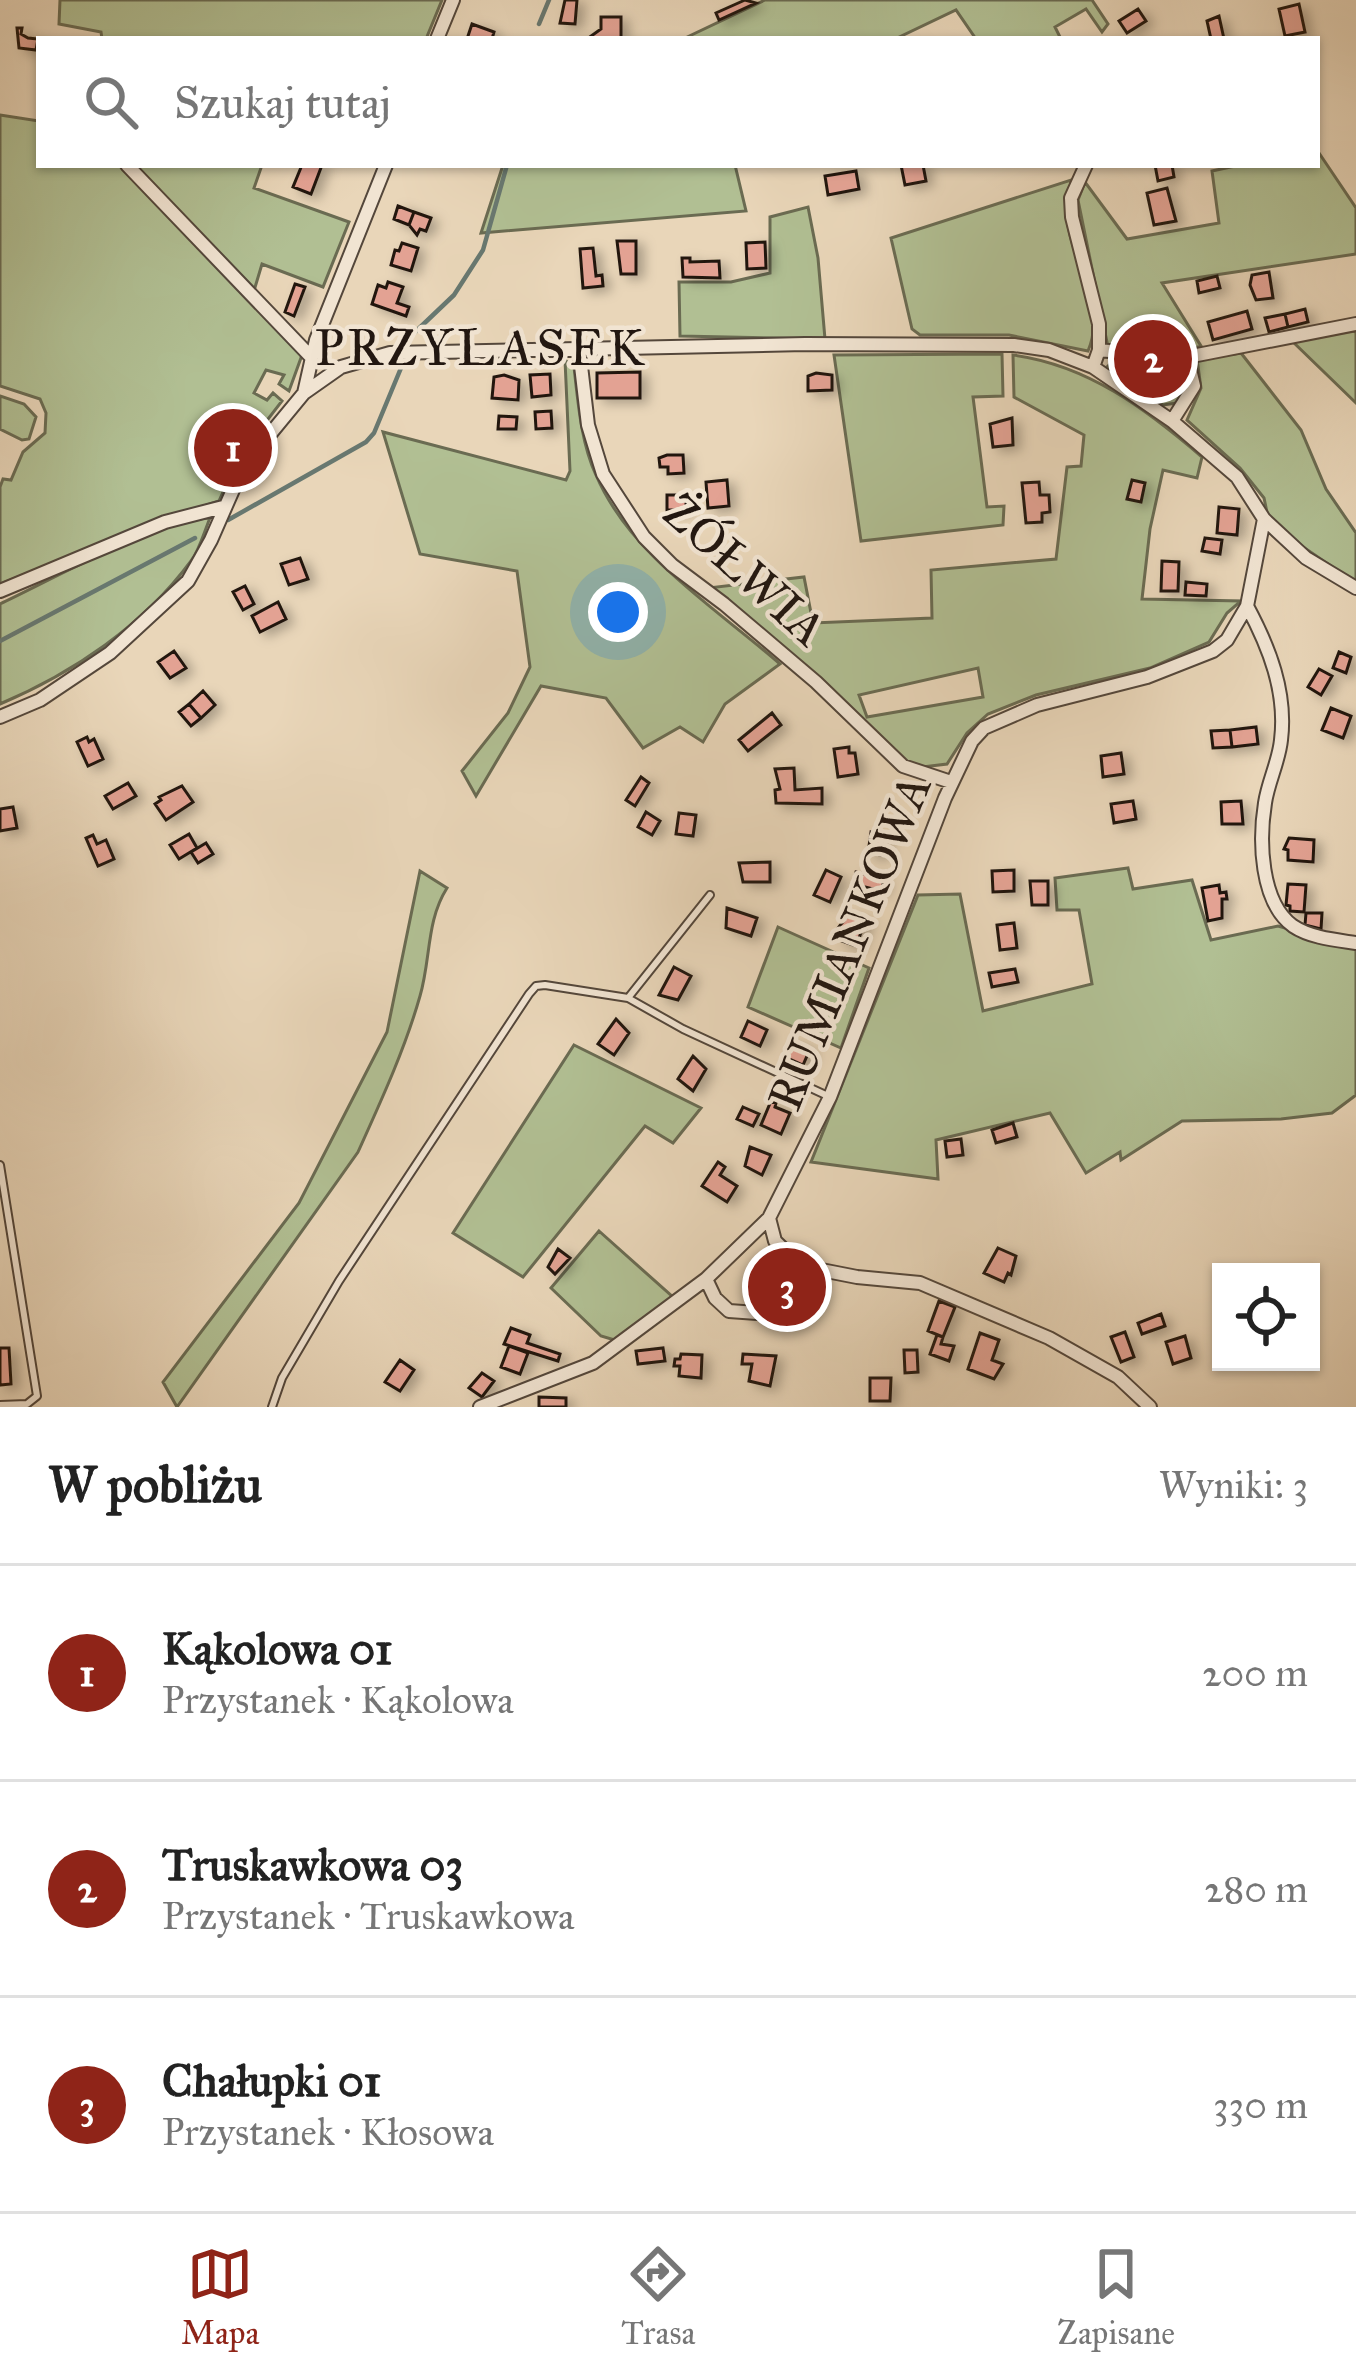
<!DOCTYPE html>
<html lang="pl">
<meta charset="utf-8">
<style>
body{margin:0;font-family:"IM FELL Great Primer",serif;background:#f2f2f2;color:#222}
.controls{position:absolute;right:36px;bottom:36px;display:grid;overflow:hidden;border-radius:0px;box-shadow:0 3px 9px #0004}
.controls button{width:108px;height:108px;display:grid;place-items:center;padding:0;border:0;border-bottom:3px solid #e0e0e0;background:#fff;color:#222;font:60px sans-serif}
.you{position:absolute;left:618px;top:612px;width:42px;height:42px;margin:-30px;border:9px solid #fff;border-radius:50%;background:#1a73e8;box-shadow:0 0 0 18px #1a73e833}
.badge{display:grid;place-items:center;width:78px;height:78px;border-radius:50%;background:#8f2418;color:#fff;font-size:39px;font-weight:700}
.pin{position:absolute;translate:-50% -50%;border:6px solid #fff;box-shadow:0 3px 12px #0006}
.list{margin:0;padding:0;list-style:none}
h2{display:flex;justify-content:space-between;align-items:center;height:156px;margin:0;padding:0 48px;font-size:51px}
h2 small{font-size:39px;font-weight:400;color:#767676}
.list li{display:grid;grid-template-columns:78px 1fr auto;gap:36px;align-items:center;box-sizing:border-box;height:216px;padding:0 48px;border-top:3px solid #e0e0e0}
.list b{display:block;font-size:45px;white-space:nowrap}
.list p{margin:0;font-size:39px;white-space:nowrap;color:#767676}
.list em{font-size:39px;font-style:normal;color:#767676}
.icon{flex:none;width:66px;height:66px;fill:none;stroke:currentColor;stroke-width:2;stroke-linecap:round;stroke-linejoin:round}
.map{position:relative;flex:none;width:1356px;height:1407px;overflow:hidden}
.search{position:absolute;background:#fff;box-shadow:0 3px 9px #0004;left:36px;right:36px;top:36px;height:132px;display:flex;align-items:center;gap:30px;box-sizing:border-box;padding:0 42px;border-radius:0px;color:#767676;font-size:45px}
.sheet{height:804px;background:#fff}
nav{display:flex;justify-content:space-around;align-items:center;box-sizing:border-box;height:168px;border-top:3px solid #e0e0e0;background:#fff;font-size:33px;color:#767676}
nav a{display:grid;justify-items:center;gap:6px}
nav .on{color:#8f2418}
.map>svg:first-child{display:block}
</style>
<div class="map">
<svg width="1356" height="1407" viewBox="0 0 1356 1407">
<defs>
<filter id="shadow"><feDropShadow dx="7" dy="4" stdDeviation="6" flood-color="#0004"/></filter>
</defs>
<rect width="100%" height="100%" fill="#e9d6b9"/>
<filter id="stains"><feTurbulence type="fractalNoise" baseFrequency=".00167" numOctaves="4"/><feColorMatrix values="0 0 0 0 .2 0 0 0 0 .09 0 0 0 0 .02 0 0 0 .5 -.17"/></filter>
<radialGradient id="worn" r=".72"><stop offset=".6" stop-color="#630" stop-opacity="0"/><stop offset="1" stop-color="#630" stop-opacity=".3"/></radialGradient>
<path fill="#b1bf93" stroke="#6a6b52" stroke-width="3" fill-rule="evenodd" d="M60,0H442L426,39H102L101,32L59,24Z
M765,0H1092L1108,24L1102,32L1086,9L1055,27L1061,39H976L956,10L895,39H683Z
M0,115L39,121V165H120L302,355L289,391L279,384L284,375L266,370L254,393L267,400L273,393L282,401L238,458L219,501L155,522L0,584V487L3,479L11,480L23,452L45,433L46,413L40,399L0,386Z
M1317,150L1356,208V254L1162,283L1201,346L1189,350L1173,345L1108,347L1078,200L1085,182L1127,239L1219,223L1212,171L1240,165H1317Z
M135,165H262L254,188L349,222L323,287L262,264L253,294Z
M503,165H735L746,211L481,233Z
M1071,180C1070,193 1066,207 1067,219C1071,262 1107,308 1088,351L1009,335H920L912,329L891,238Z
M808,207L818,258L825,339L680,336L679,282H731L770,273V217Z
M1353,330L1356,333V403L1292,341Z
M1241,353L1301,430L1326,489L1356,533V583L1287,536L1268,517L1264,498L1240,468L1187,420L1201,388L1197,359Z
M1002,354L1003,396L973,397L987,507L1004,506L1003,525L861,541L834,355Z
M1013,355C1088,365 1146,409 1202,457L1197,478L1163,470L1150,529L1142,599L1241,601L1227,613L1209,642L1150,668L1036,695L988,714L967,733L947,764L914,768L708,588L804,577L813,623L932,618L931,570L1056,559L1067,467L1081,466L1084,435L1014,397ZM978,668L983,697L867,717L859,695Z
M1159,359L1180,364L1186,373L1185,396L1177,403L1163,405L1140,389L1145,380L1141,377L1131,383L1108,366L1112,362Z
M565,360L574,367C578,402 581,443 596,475C630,555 716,608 780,664L725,704L703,742L680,727L643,748L606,698L541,686L476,796L462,771L508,713L530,667L517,571L420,554L383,432L566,480L570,471Z
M0,396L24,404L36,417L29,439L22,440L0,429Z
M210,518C204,532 200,549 191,561C143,626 73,673 0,704V604C51,580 158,520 210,518Z
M1128,868L1133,889L1192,880L1211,940L1278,926L1356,948V1095L1332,1113L1281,1119L1182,1121L1121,1160L1120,1152L1086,1173L1050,1113L936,1140L938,1179L811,1162L918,895L960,894L983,1011L1092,984L1079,910H1057L1055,878Z
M420,871L447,888C426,921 431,959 420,996C405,1049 381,1101 358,1152L177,1407L163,1382L299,1203L387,1032Z
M778,927L869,968L841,1048L748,1007Z
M574,1045L701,1108L673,1143L645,1126L523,1277L453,1233Z
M599,1231L674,1298L618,1341L601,1336L551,1288Z"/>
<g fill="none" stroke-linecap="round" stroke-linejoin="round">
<path stroke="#687870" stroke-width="4.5" d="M539,24L549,0
M412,335L454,295L483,250L507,165
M228,520L366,442L374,433L401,368
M0,641L195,538"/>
</g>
<path fill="#e3a293" stroke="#221711" stroke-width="3" filter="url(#shadow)" d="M565,0H577L575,24L560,23Z
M745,0L756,3L719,20L716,13Z
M1299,4L1305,32L1285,36L1279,9Z
M1138,9L1146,21L1127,33L1119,21Z
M1219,16L1224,39H1211L1207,21Z
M601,17H621V39H587L601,29Z
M472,24L494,32L492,39H467Z
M17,28H22L21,34L28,38L38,39L36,50L19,48Z
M302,165H322L311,194L293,187Z
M901,165H923L926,181L905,185Z
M1155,165H1172L1174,177L1158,181Z
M856,171L859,189L828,195L825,176Z
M1167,188L1176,221L1154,225L1147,193Z
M398,206L414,212L409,225L394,219Z
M414,212L431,218L426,231L420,229L417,235L409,225Z
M617,241H636V274H621Z
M765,242L766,268L747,269L746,243Z
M402,243L418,248L411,271L391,265L395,250L399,251Z
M593,248L596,276L602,275L603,286L583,288L580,249Z
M682,258H690V262L719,261L720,278L683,277Z
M1269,272L1273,298L1256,300L1250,285L1252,275Z
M1217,276L1220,288L1199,293L1197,281Z
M388,282L403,287L397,303L409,307L406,316L372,304L378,285L386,288Z
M295,284L305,287L294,316L285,312Z
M1305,309L1308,322L1288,327L1285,314Z
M1247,311L1252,329L1213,340L1208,322Z
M1285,314L1288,327L1269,332L1265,318Z
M640,372V398H597V373Z
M816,373L832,375V390L808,391V376Z
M550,374L551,395L532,397L530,375Z
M504,375L519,380L518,400L492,398L494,377Z
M551,411L552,428L536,429L535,412Z
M499,416L517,417L516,429H498Z
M1012,418L1013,445L993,447L990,424Z
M667,455H683L684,473L668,474V467H660L659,458Z
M727,480L729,506L708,508L706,482Z
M1132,480L1145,483L1141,502L1127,499Z
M1039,482L1040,495H1049L1050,512L1042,513V522L1026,523L1022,483Z
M667,495H686V510H667Z
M1219,507L1239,509L1237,535L1217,533Z
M1205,538L1222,540L1220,554L1202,551Z
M300,558L308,579L289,585L281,564Z
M1162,561L1179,562L1178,591H1161Z
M1186,582L1207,584L1206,596L1185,595Z
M245,586L254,604L243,610L233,592Z
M278,602L286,619L260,632L252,616Z
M174,651L186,668L170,678L158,662Z
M1339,652L1351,657L1346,673L1333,668Z
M1319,669L1332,676L1321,695L1308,687Z
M203,691L215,705L201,718L189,704Z
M189,704L201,718L191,726L179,712Z
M1331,708L1351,716L1343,738L1322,730Z
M772,713L781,725L748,751L739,740Z
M1256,727L1258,744L1232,747L1230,730Z
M1230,730L1232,747L1213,748L1211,731Z
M87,737L89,742L94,739L103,759L88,766L77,742Z
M849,747V753H855L858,774L838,777L834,749Z
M1121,753L1124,774L1103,777L1101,756Z
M794,768L795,790L822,788V804L776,803L775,790L780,789L775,769Z
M641,777L649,783L635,806L626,800Z
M128,783L136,796L113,809L105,796Z
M182,786L193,802L166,820L155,804L161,800L159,797Z
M1133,801L1136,819L1114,823L1111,804Z
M1241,801L1243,824H1222L1221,802Z
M13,807L17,828L0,831V809Z
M646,812L660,821L652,835L638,827Z
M679,813L696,815L693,836L676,834Z
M871,832L885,835L881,855L868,853Z
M189,834L197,848L179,859L170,845Z
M93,835L97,844L106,840L114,859L98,866L86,838Z
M1289,838L1314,840L1313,862L1288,860V850L1284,849Z
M206,843L213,854L198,863L191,852Z
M770,862V882H743L739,863Z
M826,870L841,877L830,902L814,895Z
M1014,870V891L993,892L992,871Z
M856,872L884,879L881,891L853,884Z
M1030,881H1048V905H1032Z
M1288,884L1306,885L1304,912L1290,911V906L1286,905Z
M1219,885L1220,893L1226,892L1227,899H1222V918L1208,921L1202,888Z
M727,908L757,918L751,936L726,928Z
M1306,913H1322L1321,929L1305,925Z
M849,914L866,919L856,946L839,940L842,934L838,928Z
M1014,923L1017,948L1000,950L997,925Z
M674,967L691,976L678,1000L659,995Z
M1015,969L1018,982L992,987L989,973Z
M616,1019L629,1033L614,1055L598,1044Z
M748,1021L767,1030L760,1046L741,1037Z
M790,1040L810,1049L803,1065L783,1056Z
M693,1056L706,1069L693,1091L678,1079Z
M771,1101L776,1103L775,1107L790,1113L781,1134L761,1125Z
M743,1107L759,1114L753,1126L737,1119Z
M1013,1123L1017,1137L996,1143L992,1130Z
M961,1139L963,1155L947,1157L945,1141Z
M750,1147L771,1155L762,1175L745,1166Z
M718,1162L725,1167L720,1175L737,1186L727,1202L702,1186Z
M998,1248L1016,1256L1011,1275L1008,1273L1004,1282L984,1273Z
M558,1249L570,1258L555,1274L548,1267Z
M939,1301L955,1307L943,1337L928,1331Z
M1161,1314L1165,1326L1142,1334L1138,1323Z
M511,1328L530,1335L527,1343L560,1354L558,1361L504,1344Z
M1125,1332L1134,1357L1121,1362L1111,1337Z
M980,1333L999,1340L992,1360L1003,1364L994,1379L968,1369Z
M937,1335L943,1337L941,1344L954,1346L949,1361L930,1354Z
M1185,1336L1191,1358L1173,1364L1166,1342Z
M509,1346L528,1353L520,1374L501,1367Z
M0,1348H9L11,1384L0,1385Z
M663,1348L665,1361L638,1364L636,1351Z
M904,1350H917L918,1372L905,1373Z
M681,1354L702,1355L701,1378L679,1376L680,1366H674L675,1359H680Z
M743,1354L776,1356L770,1386L749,1381L752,1364H742Z
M400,1360L414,1370L400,1391L385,1382Z
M482,1373L494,1381L482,1397L469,1388Z
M870,1378H891L890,1401H870Z
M539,1397L566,1398V1407H539Z"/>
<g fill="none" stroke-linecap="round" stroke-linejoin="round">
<g stroke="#54473b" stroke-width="10">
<path id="service" d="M710,895L628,998L683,1029L830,1097
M0,1165L37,1396L27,1404L0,1405
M272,1407L282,1378L339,1281L529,994L536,986L545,985L628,998"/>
</g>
<g stroke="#54473b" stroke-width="16">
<path id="minor" d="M437,39L453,0
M127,165L312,358
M1086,165L1071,198L1072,217L1099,324V350L1093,367
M579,349L588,425L603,474L644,537L672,565L724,604L816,682L903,766L951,782
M1099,350C1128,354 1158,349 1187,357L1194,386L1172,421
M1187,357L1356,324
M304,393L341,367L390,353L805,344L1014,345L1049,350L1093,367L1172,421L1237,477L1264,519L1306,558L1356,588
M0,591L165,522L223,507
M1247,606C1269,647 1287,692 1281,740C1279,761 1268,782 1265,803C1259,840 1260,902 1293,926C1311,938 1336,940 1356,943
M0,717L40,700L110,653L188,581L211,540L243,467L304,393L316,340L386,165
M769,1218L775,1241L801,1266L857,1277L920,1283L1049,1338L1118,1377L1150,1407
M706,1279L715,1298L729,1311L757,1313L771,1297L780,1248
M480,1407L593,1363L706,1279L769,1218L830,1097L945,798L972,741L984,728L1037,705L1147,677L1213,651L1227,640L1247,606L1264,519"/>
</g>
<use href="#service" stroke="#f1e4d2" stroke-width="6"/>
<use href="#minor" stroke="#f1e4d2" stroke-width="12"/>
</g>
<g text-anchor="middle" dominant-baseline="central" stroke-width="9" stroke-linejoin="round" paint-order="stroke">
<g font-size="48" fill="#221711" stroke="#f1e4d2">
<text transform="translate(745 570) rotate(42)">ŻÓŁWIA</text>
<text transform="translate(849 942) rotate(-68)">RUMIANKOWA</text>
</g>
<g font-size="51" letter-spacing="3" fill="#221711" stroke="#f1e4d2">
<text x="481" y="348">PRZYLASEK</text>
</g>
</g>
<rect width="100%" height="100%" filter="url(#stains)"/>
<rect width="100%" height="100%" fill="url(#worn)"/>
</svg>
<div class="controls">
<button><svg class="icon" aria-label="locate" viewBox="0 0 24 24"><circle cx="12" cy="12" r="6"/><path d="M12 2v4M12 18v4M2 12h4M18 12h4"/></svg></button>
</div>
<div class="you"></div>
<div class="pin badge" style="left:233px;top:448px">1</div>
<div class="pin badge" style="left:1153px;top:359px">2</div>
<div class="pin badge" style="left:787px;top:1287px">3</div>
<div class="search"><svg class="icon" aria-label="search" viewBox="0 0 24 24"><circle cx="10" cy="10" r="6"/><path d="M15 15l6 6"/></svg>Szukaj tutaj</div>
</div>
<section class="sheet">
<h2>W pobliżu<small>Wyniki: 3</small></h2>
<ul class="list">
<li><span class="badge">1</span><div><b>Kąkolowa 01</b><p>Przystanek · Kąkolowa</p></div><em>200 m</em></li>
<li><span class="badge">2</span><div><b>Truskawkowa 03</b><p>Przystanek · Truskawkowa</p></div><em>280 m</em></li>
<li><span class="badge">3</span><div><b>Chałupki 01</b><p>Przystanek · Kłosowa</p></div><em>330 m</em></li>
</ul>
</section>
<nav>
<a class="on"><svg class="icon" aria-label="map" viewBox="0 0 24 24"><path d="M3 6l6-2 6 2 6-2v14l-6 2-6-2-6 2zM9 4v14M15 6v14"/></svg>Mapa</a>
<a><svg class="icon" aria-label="directions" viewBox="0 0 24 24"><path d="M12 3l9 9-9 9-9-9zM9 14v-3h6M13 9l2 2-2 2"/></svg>Trasa</a>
<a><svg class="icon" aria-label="saved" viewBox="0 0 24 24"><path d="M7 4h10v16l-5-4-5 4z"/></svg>Zapisane</a>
</nav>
